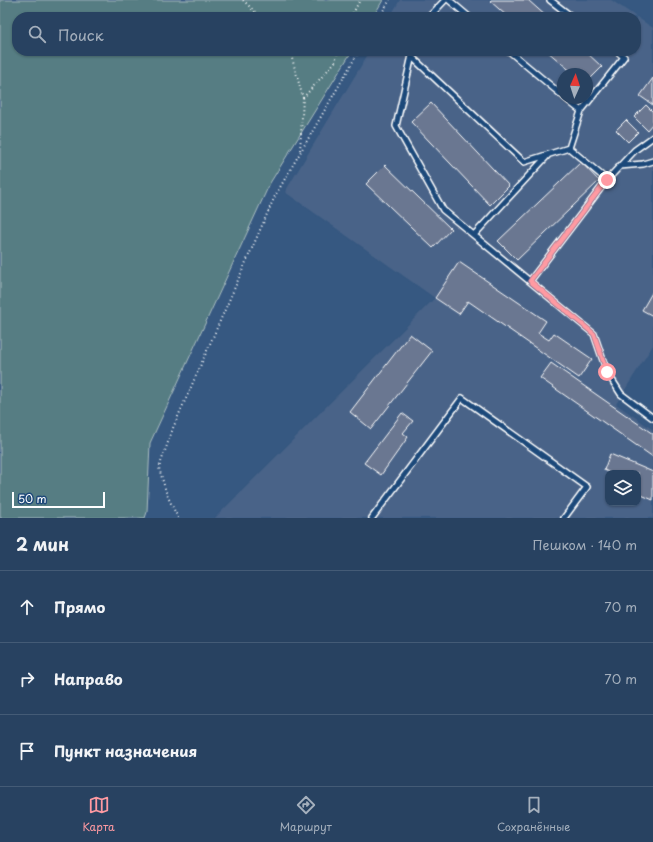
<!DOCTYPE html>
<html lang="ru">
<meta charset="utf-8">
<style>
body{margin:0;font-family:"Playpen Sans",sans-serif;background:#304967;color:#f1f3f6}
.controls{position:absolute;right:12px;bottom:12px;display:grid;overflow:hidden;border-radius:8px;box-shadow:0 1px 3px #0004}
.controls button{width:36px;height:36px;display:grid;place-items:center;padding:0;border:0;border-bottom:1px solid #445b76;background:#284261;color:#f1f3f6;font:20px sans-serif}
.compass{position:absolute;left:557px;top:68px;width:36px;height:36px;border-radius:50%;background:#284261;box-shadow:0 1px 3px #0004;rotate:3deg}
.scale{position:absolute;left:12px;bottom:10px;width:93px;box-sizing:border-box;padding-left:4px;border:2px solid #fff;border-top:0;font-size:11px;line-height:14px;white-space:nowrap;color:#fff;-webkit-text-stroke:3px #1f4a7a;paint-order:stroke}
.stop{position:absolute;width:12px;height:12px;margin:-9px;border:3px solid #ff9aa2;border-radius:50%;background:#fff}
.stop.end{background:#ff9aa2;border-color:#fff;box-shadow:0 1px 4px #0008}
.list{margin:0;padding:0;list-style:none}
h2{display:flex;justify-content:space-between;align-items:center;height:52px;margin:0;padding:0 16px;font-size:17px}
h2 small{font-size:13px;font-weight:400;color:#a5b0bd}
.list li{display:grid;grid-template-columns:26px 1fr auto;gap:12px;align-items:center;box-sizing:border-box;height:72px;padding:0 16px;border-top:1px solid #445b76}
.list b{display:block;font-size:15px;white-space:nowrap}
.list em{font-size:13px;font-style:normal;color:#a5b0bd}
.icon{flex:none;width:22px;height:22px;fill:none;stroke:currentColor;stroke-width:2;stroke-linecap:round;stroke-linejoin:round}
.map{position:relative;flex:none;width:653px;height:518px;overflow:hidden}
.search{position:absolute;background:#284261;box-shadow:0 1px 3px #0004;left:12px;right:12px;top:12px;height:44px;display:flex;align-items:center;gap:10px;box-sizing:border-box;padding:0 14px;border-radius:16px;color:#a5b0bd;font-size:15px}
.sheet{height:268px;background:#284261}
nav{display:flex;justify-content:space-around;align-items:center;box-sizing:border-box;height:56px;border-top:1px solid #445b76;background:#284261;font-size:11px;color:#a5b0bd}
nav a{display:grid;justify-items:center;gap:2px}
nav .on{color:#ff9aa2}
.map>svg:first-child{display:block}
</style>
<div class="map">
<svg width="653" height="518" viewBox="0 0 653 518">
<rect width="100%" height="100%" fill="#365881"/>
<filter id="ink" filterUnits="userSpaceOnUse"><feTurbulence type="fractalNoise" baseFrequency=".025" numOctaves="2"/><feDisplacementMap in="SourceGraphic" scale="8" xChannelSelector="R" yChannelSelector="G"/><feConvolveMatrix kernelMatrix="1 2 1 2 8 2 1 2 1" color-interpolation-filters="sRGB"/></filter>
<g filter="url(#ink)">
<path fill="#4a6488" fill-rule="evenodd" d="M400,0H611L653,28V345L616,404L653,430V518H215L435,298L285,192L370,51H636V17H390ZM563,74H587V98H563ZM608,473H638V503H608Z"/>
<path fill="#577d83" stroke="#abbec1" d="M0,0H383L373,17H17V51H352L270,183L150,443L147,512L145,518H0Z"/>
<path fill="#6b7791" stroke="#fff" d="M491,0H528L547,17H508L490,1Z
M547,51H585L602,67L587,82V74H574Z
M653,78V105L640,96Z
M431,103L509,186L490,205L411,122Z
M646,105L653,112V123L647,130L634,117Z
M626,120L638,132L628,142L616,130Z
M581,162L599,181L517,260L498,241Z
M385,165L451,229L433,248L366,184Z
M459,262L546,321L538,333L549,340L554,333L592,359L579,378L468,301L459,314L435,298Z
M653,291V316L642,310Z
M410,334L432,351L371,429L350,412Z
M551,363L653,434V457L540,378Z
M402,413L413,421L403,433L408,437L381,475L364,463Z
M610,454L653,472V500L639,494L638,496V473H611L604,470Z"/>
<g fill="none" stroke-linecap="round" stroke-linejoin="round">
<g stroke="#fff" stroke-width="8">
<path id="lane" d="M449,0L469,17
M550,0L572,17
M429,17L445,0
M413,51L396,126L443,210L594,334L607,372L621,394L653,418
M509,51L563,96
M412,57L524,162L569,148
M565,98L581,111L624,57L617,51
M581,111L569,148L607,180L635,150L653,137
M620,166L643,164L653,161
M474,235L548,155
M530,281L607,180
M372,518L462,398L587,487L564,518"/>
</g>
<path stroke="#fff" stroke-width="2" stroke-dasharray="1 3" stroke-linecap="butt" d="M243,0L260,17
M351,17L360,0
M379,17L390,0
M290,51L303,98L300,152
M303,98L335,62L338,51
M178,518L167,495L159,468L173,428L275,196L359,51"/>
<use href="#lane" stroke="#1f4a7a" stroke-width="5"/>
</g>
</g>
<g fill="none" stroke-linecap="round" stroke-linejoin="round" filter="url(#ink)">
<path stroke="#ff9aa2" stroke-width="5" d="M607,372L594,334L530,281L607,180"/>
</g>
</svg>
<div class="controls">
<button><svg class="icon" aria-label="layers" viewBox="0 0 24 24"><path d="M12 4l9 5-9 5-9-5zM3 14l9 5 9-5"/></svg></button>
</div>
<svg class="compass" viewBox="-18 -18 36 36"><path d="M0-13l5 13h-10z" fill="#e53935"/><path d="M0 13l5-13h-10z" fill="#a5b0bd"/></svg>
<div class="scale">50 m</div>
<div class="stop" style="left:607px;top:372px"></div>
<div class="stop end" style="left:607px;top:180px"></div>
<div class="search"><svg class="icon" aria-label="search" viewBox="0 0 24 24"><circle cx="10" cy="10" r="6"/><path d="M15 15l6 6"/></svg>Поиск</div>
</div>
<section class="sheet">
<h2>2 мин<small>Пешком · 140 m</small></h2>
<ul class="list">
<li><svg class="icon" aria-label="ahead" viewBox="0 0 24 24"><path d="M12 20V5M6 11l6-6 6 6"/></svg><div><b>Прямо</b></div><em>70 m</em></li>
<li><svg class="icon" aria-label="right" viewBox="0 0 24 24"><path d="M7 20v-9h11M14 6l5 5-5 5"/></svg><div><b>Направо</b></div><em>70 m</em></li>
<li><svg class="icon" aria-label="arrive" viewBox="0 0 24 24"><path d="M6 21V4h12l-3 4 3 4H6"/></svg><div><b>Пункт назначения</b></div></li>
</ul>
</section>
<nav>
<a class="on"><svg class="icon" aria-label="map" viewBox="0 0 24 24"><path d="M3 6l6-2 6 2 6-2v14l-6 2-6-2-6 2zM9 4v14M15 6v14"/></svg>Карта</a>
<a><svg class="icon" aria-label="directions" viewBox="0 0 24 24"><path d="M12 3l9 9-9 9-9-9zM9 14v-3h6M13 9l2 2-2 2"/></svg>Маршрут</a>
<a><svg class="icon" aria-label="saved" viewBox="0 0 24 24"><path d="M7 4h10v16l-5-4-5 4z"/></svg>Сохранённые</a>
</nav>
